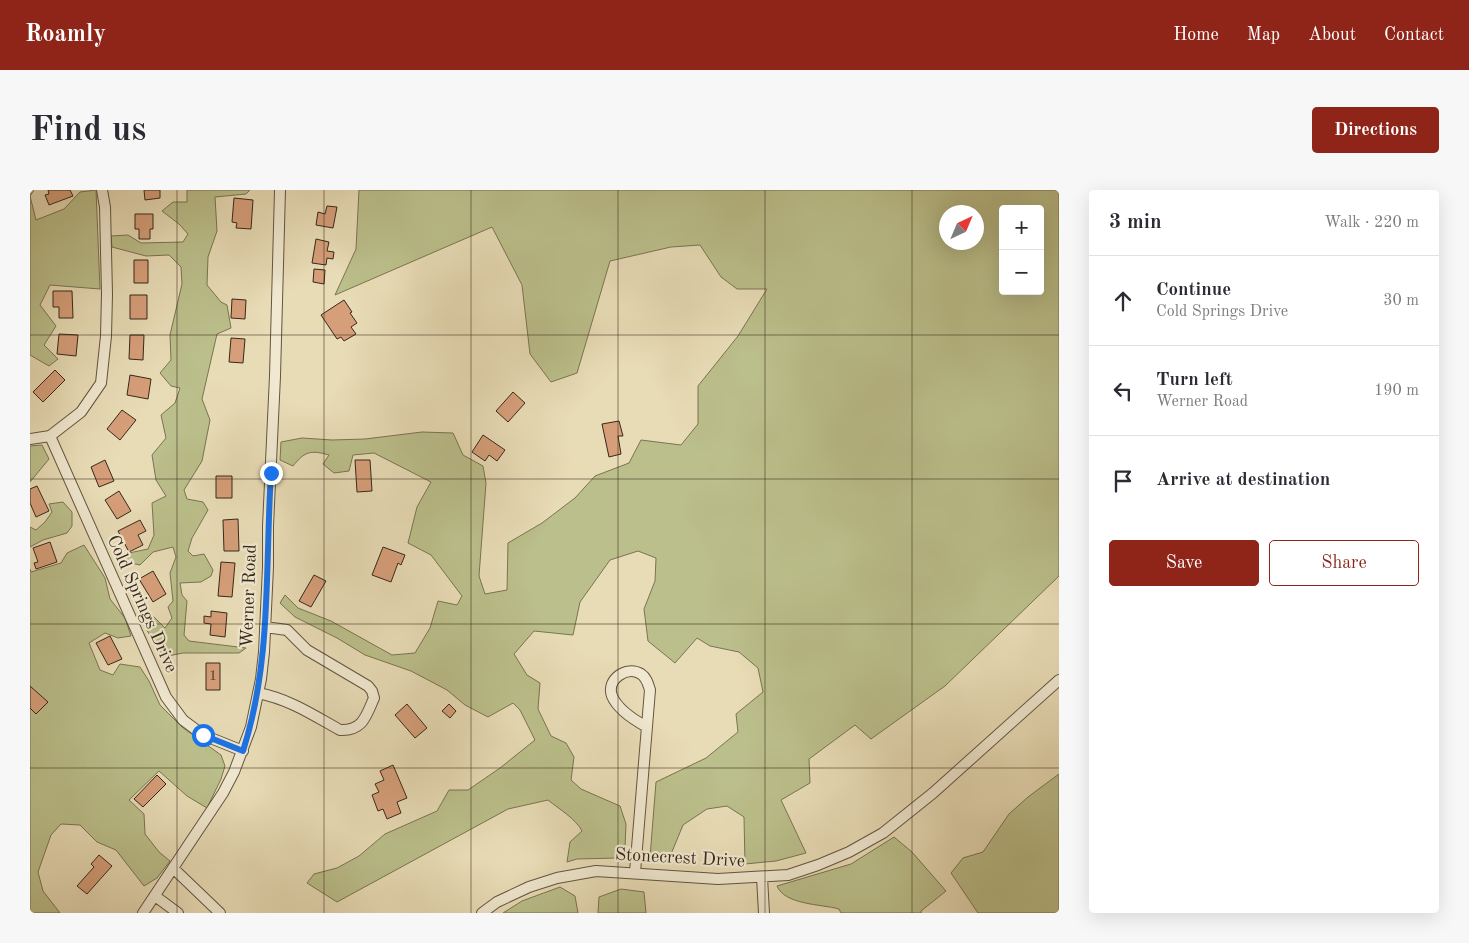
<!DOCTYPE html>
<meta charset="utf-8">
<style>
body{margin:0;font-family:"Old Standard TT",serif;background:#f7f7f7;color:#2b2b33}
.controls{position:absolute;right:15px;top:15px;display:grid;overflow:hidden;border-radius:5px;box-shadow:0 5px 20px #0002}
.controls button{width:45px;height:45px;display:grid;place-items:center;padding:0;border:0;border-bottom:1px solid #e1e1e2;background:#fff;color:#2b2b33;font:25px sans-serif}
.compass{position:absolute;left:909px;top:15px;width:45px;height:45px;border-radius:50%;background:#fff;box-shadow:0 5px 20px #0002;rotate:44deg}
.stop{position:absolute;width:15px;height:15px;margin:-11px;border:4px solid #1a73e8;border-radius:50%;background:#fff}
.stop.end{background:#1a73e8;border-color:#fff;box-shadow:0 1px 5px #0008}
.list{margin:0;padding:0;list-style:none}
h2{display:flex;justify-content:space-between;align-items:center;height:65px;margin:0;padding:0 20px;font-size:21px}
h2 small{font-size:16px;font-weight:400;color:#7c7c81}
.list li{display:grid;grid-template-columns:32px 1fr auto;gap:15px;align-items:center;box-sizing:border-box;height:90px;padding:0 20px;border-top:1px solid #e1e1e2}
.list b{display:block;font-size:19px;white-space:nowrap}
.list p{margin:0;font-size:16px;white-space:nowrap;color:#7c7c81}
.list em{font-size:16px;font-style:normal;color:#7c7c81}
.actions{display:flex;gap:10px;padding:15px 20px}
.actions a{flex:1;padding:11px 0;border:1px solid #8f2418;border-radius:5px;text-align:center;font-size:18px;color:#8f2418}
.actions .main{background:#8f2418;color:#fff}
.icon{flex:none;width:28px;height:28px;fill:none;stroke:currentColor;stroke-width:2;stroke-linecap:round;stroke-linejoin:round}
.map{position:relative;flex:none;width:1029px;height:723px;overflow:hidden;border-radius:5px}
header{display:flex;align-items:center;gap:30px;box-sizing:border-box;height:70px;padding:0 25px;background:#8f2418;color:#fff}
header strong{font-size:24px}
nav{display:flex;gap:28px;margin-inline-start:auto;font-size:18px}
.intro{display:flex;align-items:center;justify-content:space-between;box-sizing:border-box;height:120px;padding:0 30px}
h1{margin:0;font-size:35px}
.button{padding:12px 22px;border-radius:5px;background:#8f2418;color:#fff;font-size:18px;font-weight:700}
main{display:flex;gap:30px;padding:0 30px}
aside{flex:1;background:#fff;border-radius:5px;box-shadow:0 5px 20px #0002}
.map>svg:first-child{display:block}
</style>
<header>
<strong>Roamly</strong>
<nav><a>Home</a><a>Map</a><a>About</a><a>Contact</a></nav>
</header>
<div class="intro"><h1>Find us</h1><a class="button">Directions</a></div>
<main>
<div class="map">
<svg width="1029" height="723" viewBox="0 0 1029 723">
<rect width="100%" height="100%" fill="#e8dcb6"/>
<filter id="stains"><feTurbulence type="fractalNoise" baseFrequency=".004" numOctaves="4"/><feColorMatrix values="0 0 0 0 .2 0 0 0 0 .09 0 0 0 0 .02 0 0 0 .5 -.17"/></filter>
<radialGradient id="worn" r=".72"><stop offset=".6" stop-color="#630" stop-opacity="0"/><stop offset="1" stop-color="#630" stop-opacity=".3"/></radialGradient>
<path fill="#bbbf8b" stroke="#797452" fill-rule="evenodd" d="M0,0H4L0,6L6,30L34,19L50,2L66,0L70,99L20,95L10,115L26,136L14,155L28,169L19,176L0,165Z
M157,0H220L216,4L185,7L187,41L178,67L177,95L191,112L197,115L201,138L187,144L172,209L180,230L172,271L154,300L157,309L173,312L178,320L162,348L158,361L163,366L174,364L183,380L181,386L171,392L150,393L152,405L157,411L154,445L159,451L216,458L209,463H153L133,467L112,432L123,426L135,438L142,428L138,417L143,411L140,383L146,367L143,357L123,362L110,375L95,372L94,364L118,359L124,345L122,313L136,306L126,290L122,265L136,248L131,225L145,213L150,198L141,196L130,183L141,170L140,145L152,94L151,77L139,65L116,66L82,57L81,46L98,45L111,53L153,52L158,44L149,34L132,21L143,12H157Z
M329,0H1029V386L915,496L841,549L825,535L779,569L780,593L751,610L776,663L746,671L715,674L714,627L697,616L677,619L653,635L639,669L620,667L626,592L676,568L708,542L706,524L733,502L728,478L709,462L680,456L667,448L645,473L618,451L614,419L625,391L626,368L608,361L580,370L550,412L543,445L504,441L484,464L497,485L510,493L508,519L521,546L536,553L544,567L541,590L551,599L590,616L596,634L595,657L587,668L547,669L537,672L540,652L552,641C546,629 529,619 518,610L478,619L307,712L277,693L284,684L307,678L329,666L355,644L407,621L419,600H438L470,578L505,550L490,520L483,513L458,527L435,515L417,500L381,481L335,465L307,448L265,427L250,413L255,405L268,418L301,431L362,465L385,463L400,438L408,411L427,415L432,406L401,365L378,353L387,317L401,292L344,263L323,265L319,281L304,283L293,274L299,265C281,260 275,261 263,276L250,270L251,252L272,248L302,250L335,249L392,242L423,243L433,265L453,276L456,293L449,386L455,404L477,400L478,353L512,333L545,308L565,286L599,273L611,250L651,255L668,234V196L708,146L737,99H707L691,87L670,55L641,57L580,71L547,183L521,192L500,164L492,95L462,37L305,105L326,59ZM973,19H1010V101H973ZM916,22H946V52H916Z
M12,255L19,269L0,292V256Z
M33,312L42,322V336L37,343L13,350L0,357V337L6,340L15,332L22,322L19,314Z
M54,355L75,388L80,409L95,428L101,446L88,448L75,443L59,453L70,480L83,485L90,474L110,477L119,491L130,515L152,537L191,565L195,576L191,589L177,618L157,606L129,581L99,610L114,624L115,644L129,662L140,671L127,688L114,696L86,660L67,652L50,635L31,634L21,645L8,682L13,701L30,723H0V379L1,382L31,373L37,363Z
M1029,584V723H948L921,683L933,668L953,662L979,624L998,607Z
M864,647L882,662L916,701L891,721V723H811L809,719C791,714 755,715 747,696L821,674Z
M530,697L545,706L548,723H473L492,711Z
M591,699L614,702L616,723H568L569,707Z"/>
<path fill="#d69f7a" stroke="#372819" d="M18,0H40L43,6L19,15L15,5L19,4Z
M114,0H130V8L115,10Z
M204,8L223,10L221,39L206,38L207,33L202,32Z
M297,16L307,17L303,38L286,35L288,22L295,24Z
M105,24H123V39H120V49H109V39H105Z
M286,49L299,52L297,61L304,62L303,69L297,68L296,75L282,73Z
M104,70H118V93H104Z
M284,79L295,80L294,94L283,92Z
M23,101H42L43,128H29V117H23Z
M100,105H117V129H100Z
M202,109L216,110L215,129L201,128Z
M314,110L322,122L320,123L327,133L321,137L326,144L314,151L311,147L307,149L291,125Z
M29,144L48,145L46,166L27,164Z
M100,145H114L113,170L99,169Z
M201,148L215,149L213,173L199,172Z
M25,180L35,190L13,212L3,202Z
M100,185L121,189L118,209L97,205Z
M483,202L495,213L478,232L466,221Z
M92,220L106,230L90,250L77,239Z
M589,231L593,246H588L591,264L579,267L572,234Z
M453,245L475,260L467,271L459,265L455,271L442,262Z
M75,270L84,291L69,297L61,277Z
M325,270H340L342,301L327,302Z
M186,286H202V308H186Z
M7,296L19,321L6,327L0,313V299Z
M89,301L101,321L87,329L75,310Z
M208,329L209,361H194L193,330Z
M110,330L116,341L108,345L113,355L99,362L88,341Z
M20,352L27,372L6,379L4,373L8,372L3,358Z
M353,357L375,365L371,375L368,373L361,392L342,385Z
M191,372L205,373L202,407L188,406Z
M123,381L136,404L123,412L109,389Z
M284,385L296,391L281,417L269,411Z
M181,421L197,423L195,447L180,445L181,434L174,433V426L181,427Z
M80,446L92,469L78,475L66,453Z
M176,473H190V500H176Z
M0,496L18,512L6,524L0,518Z
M377,514L397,538L385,548L365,525Z
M419,514L426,521L420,528L412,521Z
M363,575L377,608L367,612L371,623L357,629L353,619L348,621L342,605L349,602L345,594L354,590L350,581Z
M127,585L136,594L113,617L104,609Z
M69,665L82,676L57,704L47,696L64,677L61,674Z"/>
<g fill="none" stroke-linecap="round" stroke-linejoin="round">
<g stroke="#635540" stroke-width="12">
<path id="minor" d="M20,246L136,507L153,530L173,545L213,561
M0,249L20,246L51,222L71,193L76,146L77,104L75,17L72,0
M228,503C259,509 283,525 310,540C333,541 336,526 344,508L342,501L338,496L277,460L257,440L235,437
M143,678L190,723
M605,682L620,500C618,494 617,488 611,484C596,475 576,490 582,506C588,520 604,530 617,537
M732,687L734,723
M125,706L148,723
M113,723L193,603L204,582L221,537L231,489L234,462L238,377V336L245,186L250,0
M452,723L467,712L499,697L527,688L566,681L688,689L758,685L788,675L819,662L853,643L903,603L1029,490"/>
</g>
<use href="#minor" stroke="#f0e8d0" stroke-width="10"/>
</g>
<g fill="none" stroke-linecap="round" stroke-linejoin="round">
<path stroke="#1a73e8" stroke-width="6" d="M173,545L213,561C242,471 235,377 241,283"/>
</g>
<path fill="none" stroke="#372819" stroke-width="1" stroke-opacity="0.55" d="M147,0V723M294,0V723M441,0V723M588,0V723M735,0V723M882,0V723M0,145H1029M0,289H1029M0,434H1029M0,578H1029"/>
<g text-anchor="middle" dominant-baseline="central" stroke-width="4.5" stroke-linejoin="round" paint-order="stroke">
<g font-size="15" fill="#5f4631">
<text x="183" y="486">1</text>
</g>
<g font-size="18" fill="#372819" stroke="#f0e8d0">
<text transform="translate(219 406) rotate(-88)">Werner Road</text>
<text transform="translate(112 414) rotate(66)">Cold Springs Drive</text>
<text transform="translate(650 668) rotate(3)">Stonecrest Drive</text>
</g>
</g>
<rect width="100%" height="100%" filter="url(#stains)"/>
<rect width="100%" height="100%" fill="url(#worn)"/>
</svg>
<div class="controls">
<button>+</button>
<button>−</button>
</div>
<svg class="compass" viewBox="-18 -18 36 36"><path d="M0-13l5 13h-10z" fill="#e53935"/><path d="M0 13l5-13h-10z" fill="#7c7c81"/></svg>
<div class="stop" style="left:173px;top:545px"></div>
<div class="stop end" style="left:241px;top:283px"></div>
</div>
<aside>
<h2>3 min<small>Walk · 220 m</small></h2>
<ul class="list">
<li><svg class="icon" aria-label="ahead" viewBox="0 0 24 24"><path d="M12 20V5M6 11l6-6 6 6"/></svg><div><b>Continue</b><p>Cold Springs Drive</p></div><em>30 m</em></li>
<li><svg class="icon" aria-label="left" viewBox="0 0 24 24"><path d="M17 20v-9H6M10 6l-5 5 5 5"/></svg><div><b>Turn left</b><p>Werner Road</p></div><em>190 m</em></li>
<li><svg class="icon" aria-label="arrive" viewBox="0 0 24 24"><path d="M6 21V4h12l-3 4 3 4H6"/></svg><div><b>Arrive at destination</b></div></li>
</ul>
<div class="actions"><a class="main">Save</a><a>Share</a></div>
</aside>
</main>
